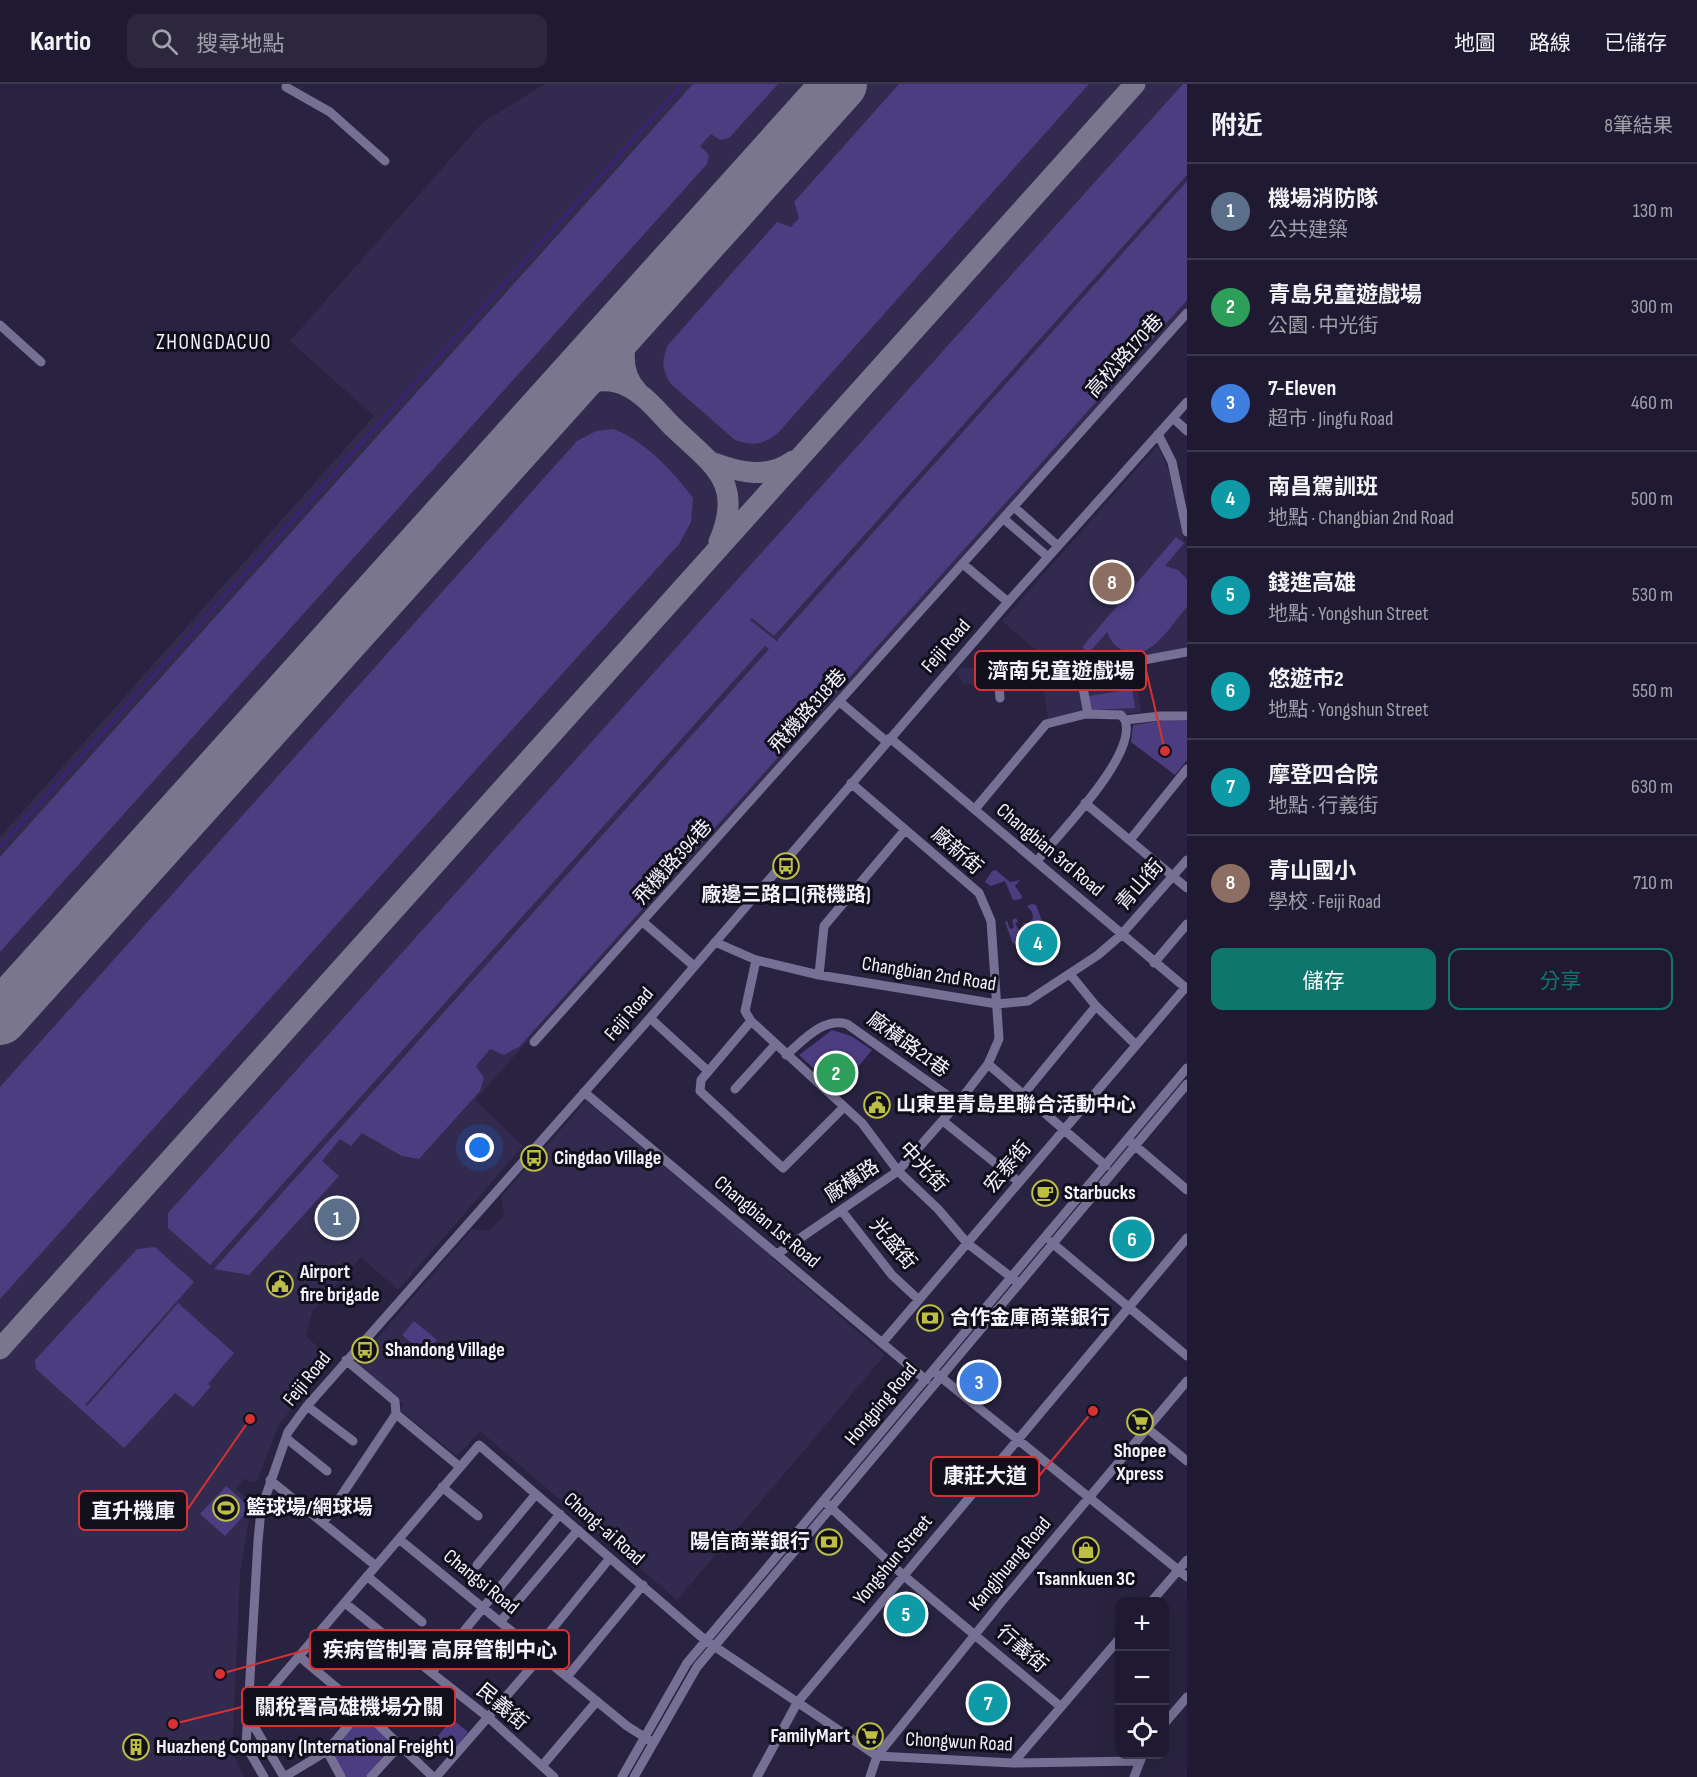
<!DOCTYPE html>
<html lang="zh-TW">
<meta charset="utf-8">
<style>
body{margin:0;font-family:"Sofia Sans Condensed","Noto Sans TC",sans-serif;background:#2c273d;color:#f1f3f6}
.controls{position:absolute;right:18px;bottom:18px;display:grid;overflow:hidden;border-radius:12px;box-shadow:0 6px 24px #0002}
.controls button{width:54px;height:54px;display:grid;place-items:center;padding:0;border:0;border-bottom:2px solid #3c384d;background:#1f1a31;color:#f1f3f6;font:30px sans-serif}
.you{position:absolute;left:480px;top:1064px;width:21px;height:21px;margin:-15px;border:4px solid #fff;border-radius:50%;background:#1a73e8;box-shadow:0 0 0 9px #1a73e833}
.badge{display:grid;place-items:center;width:39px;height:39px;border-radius:50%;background:#0f766e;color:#fff;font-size:20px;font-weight:700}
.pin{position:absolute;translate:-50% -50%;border:3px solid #fff;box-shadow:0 2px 6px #0006}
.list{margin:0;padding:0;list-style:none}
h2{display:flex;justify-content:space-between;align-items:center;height:78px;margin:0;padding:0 24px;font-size:26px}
h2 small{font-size:20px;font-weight:400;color:#a1a1ab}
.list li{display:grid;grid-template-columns:39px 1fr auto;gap:18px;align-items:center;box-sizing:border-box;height:96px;padding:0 24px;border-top:2px solid #3c384d}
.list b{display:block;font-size:22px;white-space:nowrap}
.list p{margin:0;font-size:20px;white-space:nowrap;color:#a1a1ab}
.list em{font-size:20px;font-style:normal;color:#a1a1ab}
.actions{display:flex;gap:12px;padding:18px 24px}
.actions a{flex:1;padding:14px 0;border:2px solid #0f766e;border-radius:12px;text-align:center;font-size:21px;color:#0f766e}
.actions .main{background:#0f766e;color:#fff}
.icon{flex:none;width:33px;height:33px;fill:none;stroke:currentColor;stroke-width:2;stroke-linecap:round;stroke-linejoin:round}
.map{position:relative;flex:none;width:1187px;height:1693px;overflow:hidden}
header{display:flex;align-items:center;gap:36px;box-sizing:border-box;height:84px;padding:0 30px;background:#1f1a31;border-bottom:2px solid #3c384d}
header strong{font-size:28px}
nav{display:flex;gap:33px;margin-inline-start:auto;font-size:21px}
.search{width:420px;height:54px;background:#2c273d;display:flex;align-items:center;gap:15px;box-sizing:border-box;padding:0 21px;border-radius:12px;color:#a1a1ab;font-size:22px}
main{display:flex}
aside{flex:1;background:#1f1a31}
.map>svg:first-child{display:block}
</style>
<header>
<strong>Kartio</strong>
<div class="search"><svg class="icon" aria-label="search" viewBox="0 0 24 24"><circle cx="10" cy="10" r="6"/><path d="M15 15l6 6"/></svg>搜尋地點</div>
<nav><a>地圖</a><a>路線</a><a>已儲存</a></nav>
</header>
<main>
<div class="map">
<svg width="1187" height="1693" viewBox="0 0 1187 1693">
<rect width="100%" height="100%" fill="#292341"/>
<path fill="#322b4f" d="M545,0H1187V223L475,1016L523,1062L398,1206L361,1173L312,1228L306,1252L333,1277L279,1340L257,1397L250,1398L245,1394L236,1405L248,1415L251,1423L240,1490L232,1668L244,1693H0V753L374,332L290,257L483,38Z
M1158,361L1169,388L1187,468V565L989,600H964L956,589L961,583L977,585L1039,569L1002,537Z
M1134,581L1141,628L1125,631L1120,628L1049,639L1042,596Z
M586,1017L774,1173L772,1174L885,1271L677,1516L480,1347L457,1372L400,1326L403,1320L356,1279L472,1145L489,1147L504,1131L501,1113Z"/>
<path fill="#4b3d7f" d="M693,0H778L729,54L720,56L711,50L700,62L709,71L707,80L0,868V773Z
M899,0H1089L777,350C762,361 752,362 735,356L671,300C662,286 661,277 668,261L777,138L791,143L799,134L794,118Z
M1183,0H1187V91L774,552L752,534L750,536L778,558V555L1187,97V216L519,963L504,971L490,965L476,982L484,994L480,1007L419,1075L402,1072L362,1049L351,1062L340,1055L322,1077L339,1092L249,1191L214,1185L769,565L765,562L210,1181L168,1144V1129Z
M613,345C644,356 674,388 693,414L691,438L679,460L0,1215V1003L577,357L596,347Z
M1176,453L1184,459L1165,482L1178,486L1187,495V523C1171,540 1150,581 1122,566C1114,562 1110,555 1107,548L1089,569L1082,563Z
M1132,605L1135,624L1091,626L1089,612Z
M1165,636L1187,637V676L1175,691L1131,658L1133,641Z
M996,786L1010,798L1020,796L1015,802L1022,812L1021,815L1013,816L1005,797L991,802L985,798L992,787Z
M1032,820L1036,821L1043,839L1027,850L1023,839H1028L1033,834L1032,828L1027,822Z
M1016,834L1018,838L1015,839L1023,853L1013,860L1005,838L1007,837L1010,845L1014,844L1012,836Z
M832,946L851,952L872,966L838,1007L799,971Z
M155,1163L194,1198L85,1321L87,1322L178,1219L234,1269L208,1300L211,1302L193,1323L175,1309L124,1364L36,1285L35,1276L137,1165Z
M414,1237L437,1256L425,1270L402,1251Z
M226,1402L248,1421L247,1428L225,1452L200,1430Z
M363,1631L395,1658L366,1693H345L331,1668Z
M452,1635L468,1648L450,1671L433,1658Z"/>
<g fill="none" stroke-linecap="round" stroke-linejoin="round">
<path stroke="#411d88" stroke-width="2" d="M0,763L683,0"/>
<path stroke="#7a768d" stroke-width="21" d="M635,226C625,250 616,286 637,307
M566,303C581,300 600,294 616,298C639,304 654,323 670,340C709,379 746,395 719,458
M714,379C741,389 768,395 793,377
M0,1265L1135,0"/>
<path stroke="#7a768d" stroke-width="54" d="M0,934L840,0"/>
<path stroke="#767194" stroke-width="9" d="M286,3L330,28L385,77
M0,241L41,278
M1173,334L1187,347
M1158,350L1172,378L1187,448
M1014,423L1058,462
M1004,435L1048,473
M963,480L1008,518
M1080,588L1187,568
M1000,614L999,603L1080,588L1088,630
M840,618L887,658
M1125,636L1160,632H1187
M890,654L1187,905
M1085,719L1187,804
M975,725L1046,640L1086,630L1121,631L1125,636
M1130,756L1187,685
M1037,777C1059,749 1138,671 1125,636
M643,838L694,882
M715,858L756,876L819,891L997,920L1028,917L1098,871L1121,851L1187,776
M756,876L745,927L751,937L701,996L700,1007L783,1084L844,1023
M1154,879L1187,840
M1070,890L1096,922L1136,961
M819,891L824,842L905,746
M650,934L708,987
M751,937L862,1039L898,1087L938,1125L967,1159L1016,1197
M534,958L1187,229
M786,971C804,956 823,933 847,940L958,1019
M988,980L1106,1082
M735,1005L775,961
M584,1008L926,1296
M1023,1011L1096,922
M943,1037L1019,1098
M1132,1059L1187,1106
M841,1126L892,1191L919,1216
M1051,1158L1187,1272
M777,1170L898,1087L958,1019L988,980L999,955L991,837L979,809L851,699
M882,1259L1185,904
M346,1276L395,1317L396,1330L460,1383
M937,1290L1187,1493
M307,1322L353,1357
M1147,1344L1187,1377
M286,1354L327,1387
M270,1396L376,1482
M442,1403L478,1432
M827,1420L903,1491L1061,1623
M323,1439L396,1330
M399,1455L627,1642L649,1656
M477,1481L536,1410
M367,1492L422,1538
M1151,1518L1187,1476
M345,1519L432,1589
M500,1538L578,1446
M535,1566L610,1474
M300,1573L362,1625L433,1693
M567,1593L643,1501
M248,1632L479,1361L705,1556L877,1672L1013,1679L1138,1677
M248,1632L284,1693
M1164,1640L1187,1613
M327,1667L341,1693
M1013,1679L1120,1554
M542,1682L597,1617
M264,1693L246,1662L258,1457L261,1426L280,1371L288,1348L307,1322L650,934L1008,518L1187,318
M284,1693L327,1667L362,1625
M371,1693L400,1661
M436,1693L542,1571
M554,1693L489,1634L432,1589L441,1575L560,1430
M622,1693L687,1579L1187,984
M634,1693L697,1583L1187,1000
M757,1693L797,1619L1187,1154
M870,1693L877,1672L1003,1516L1187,1297
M1134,1693L1143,1670"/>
</g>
<defs>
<g id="bus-ring" transform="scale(1.35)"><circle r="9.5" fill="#110f1c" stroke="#bcbf44" stroke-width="1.5"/><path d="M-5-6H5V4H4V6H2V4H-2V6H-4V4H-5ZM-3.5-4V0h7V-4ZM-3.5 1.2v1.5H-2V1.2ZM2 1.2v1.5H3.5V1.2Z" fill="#bcbf44"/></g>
<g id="civic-ring" transform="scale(1.35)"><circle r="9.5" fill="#110f1c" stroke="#bcbf44" stroke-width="1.5"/><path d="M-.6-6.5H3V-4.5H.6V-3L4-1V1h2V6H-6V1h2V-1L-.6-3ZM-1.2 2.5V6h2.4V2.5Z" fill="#bcbf44"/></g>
<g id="cafe-ring" transform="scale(1.35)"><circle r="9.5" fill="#110f1c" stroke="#bcbf44" stroke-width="1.5"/><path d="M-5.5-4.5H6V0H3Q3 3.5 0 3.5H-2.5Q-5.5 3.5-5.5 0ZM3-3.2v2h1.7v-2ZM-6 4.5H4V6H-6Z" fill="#bcbf44"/></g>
<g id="bank-ring" transform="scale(1.35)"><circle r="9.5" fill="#110f1c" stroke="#bcbf44" stroke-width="1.5"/><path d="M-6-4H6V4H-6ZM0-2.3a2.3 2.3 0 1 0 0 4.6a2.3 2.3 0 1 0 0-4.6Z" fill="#bcbf44"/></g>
<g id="supermarket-ring" transform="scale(1.35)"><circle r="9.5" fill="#110f1c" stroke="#bcbf44" stroke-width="1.5"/><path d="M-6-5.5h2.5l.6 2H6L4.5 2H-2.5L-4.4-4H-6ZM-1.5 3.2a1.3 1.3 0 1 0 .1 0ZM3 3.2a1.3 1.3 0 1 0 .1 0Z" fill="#bcbf44"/></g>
<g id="stadium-ring" transform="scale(1.35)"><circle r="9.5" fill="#110f1c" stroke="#bcbf44" stroke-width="1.5"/><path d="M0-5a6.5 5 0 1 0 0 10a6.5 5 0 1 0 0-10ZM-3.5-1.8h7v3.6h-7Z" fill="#bcbf44"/></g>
<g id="shop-ring" transform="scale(1.35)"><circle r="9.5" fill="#110f1c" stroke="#bcbf44" stroke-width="1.5"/><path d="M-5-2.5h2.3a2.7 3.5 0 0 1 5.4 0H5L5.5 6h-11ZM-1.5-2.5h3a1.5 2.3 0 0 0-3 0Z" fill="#bcbf44"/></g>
<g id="building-ring" transform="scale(1.35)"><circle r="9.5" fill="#110f1c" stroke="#bcbf44" stroke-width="1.5"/><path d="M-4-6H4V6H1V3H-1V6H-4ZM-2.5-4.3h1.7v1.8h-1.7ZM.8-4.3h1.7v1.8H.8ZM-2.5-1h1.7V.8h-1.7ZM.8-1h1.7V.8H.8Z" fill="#bcbf44"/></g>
</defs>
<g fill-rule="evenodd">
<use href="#bus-ring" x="786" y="782"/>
<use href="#civic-ring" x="877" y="1021"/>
<use href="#bus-ring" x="534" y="1074"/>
<use href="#cafe-ring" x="1045" y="1109"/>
<use href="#civic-ring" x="280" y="1200"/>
<use href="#bank-ring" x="930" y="1234"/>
<use href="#bus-ring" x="365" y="1266"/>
<use href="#supermarket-ring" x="1140" y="1338"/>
<use href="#stadium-ring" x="226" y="1424"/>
<use href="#bank-ring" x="829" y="1458"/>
<use href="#shop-ring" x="1086" y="1466"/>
<use href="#supermarket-ring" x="870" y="1652"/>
<use href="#building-ring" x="136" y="1663"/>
</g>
<g text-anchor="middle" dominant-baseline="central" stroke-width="6" stroke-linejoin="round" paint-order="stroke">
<g font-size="20" fill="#f3f2fe" stroke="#110f1c">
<text transform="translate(1125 272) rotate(-48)">高松路170巷</text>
<text transform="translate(946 562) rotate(-49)">Feiji Road</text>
<text transform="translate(808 627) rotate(-48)">飛機路318巷</text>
<text transform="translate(1050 766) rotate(40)">Changbian 3rd Road</text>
<text transform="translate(957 767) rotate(41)">廠新街</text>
<text transform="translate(673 778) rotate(-48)">飛機路394巷</text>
<text transform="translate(1140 801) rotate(-49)">青山街</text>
<text transform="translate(929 890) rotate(9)">Changbian 2nd Road</text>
<text transform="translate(629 930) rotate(-49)">Feiji Road</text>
<text transform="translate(908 961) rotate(36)">廠橫路21巷</text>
<text transform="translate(923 1083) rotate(47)">中光街</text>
<text transform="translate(1008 1083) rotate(-50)">宏泰街</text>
<text transform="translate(852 1097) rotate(-34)">廠橫路</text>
<text transform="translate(767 1138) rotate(40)">Changbian 1st Road</text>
<text transform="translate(893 1160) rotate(50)">光盛街</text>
<text transform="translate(307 1295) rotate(-51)">Feiji Road</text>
<text transform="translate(881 1320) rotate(-50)">Hongping Road</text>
<text transform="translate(604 1445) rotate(41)">Chong-ai Road</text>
<text transform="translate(893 1476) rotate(-50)">Yongshun Street</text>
<text transform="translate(1010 1480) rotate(-50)">Kangjhuang Road</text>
<text transform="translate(481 1498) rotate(39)">Changsi Road</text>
<text transform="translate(1022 1565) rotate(41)">行義街</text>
<text transform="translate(502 1623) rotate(40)">民義街</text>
<text transform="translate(959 1658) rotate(3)">Chongwun Road</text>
</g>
<g font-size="20" font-weight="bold" fill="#f3f2fe" stroke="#110f1c" text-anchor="start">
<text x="786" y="811" text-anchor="middle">廠邊三路口(飛機路)</text>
<text x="896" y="1021">山東里青島里聯合活動中心</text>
<text x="554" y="1074">Cingdao Village</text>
<text x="1064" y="1109">Starbucks</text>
<text x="300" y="1188">Airport<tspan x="300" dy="23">fire brigade</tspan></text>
<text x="950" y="1234">合作金庫商業銀行</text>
<text x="385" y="1266">Shandong Village</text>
<text x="1140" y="1367" text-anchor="middle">Shopee<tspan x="1140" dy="23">Xpress</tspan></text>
<text x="246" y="1424">籃球場/網球場</text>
<text x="810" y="1458" text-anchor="end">陽信商業銀行</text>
<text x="1086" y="1495" text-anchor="middle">Tsannkuen 3C</text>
<text x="850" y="1652" text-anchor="end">FamilyMart</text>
<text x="156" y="1663">Huazheng Company (International Freight)</text>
</g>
<g font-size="21" letter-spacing="1.5" fill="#f3f2fe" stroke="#110f1c">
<text x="214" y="258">ZHONGDACUO</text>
</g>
</g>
<path fill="none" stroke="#d73233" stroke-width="2" d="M1165 667L1146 586M1093 1327L1039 1392M250 1335L187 1426M220 1590L310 1565M173 1640L242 1623"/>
<g fill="#d73233" stroke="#110f1c" stroke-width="2">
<circle cx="1165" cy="667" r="6"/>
<circle cx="1093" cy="1327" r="6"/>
<circle cx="250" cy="1335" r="6"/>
<circle cx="220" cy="1590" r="6"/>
<circle cx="173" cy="1640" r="6"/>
</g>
<g fill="#110f1c" stroke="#d73233" stroke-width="2">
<rect x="975" y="567" width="171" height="39" rx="6"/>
<rect x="931" y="1373" width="108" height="39" rx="6"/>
<rect x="79" y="1407" width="108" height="39" rx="6"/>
<rect x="310" y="1546" width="259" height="39" rx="6"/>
<rect x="242" y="1603" width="213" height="39" rx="6"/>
</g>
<g font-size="21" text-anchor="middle" font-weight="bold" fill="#f3f2fe">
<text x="1061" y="594">濟南兒童遊戲場</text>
<text x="985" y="1399">康莊大道</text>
<text x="133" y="1434">直升機庫</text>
<text x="440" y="1573">疾病管制署 高屏管制中心</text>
<text x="349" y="1630">關稅署高雄機場分關</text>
</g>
</svg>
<div class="controls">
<button>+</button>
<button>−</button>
<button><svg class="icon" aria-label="locate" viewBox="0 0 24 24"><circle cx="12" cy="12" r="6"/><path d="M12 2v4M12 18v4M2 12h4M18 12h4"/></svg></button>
</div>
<div class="you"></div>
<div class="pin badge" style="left:337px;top:1134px;background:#5c6f8a">1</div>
<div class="pin badge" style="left:836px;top:989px;background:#2e9e5b">2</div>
<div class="pin badge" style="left:979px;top:1298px;background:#3f7fe0">3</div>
<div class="pin badge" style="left:1038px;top:859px;background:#0f9aa8">4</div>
<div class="pin badge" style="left:906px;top:1530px;background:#0f9aa8">5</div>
<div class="pin badge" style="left:1132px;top:1155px;background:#0f9aa8">6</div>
<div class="pin badge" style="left:988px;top:1619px;background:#0f9aa8">7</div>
<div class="pin badge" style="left:1112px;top:498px;background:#8d6e63">8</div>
</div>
<aside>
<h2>附近<small>8筆結果</small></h2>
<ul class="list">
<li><span class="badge" style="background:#5c6f8a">1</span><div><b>機場消防隊</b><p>公共建築</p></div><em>130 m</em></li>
<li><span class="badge" style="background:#2e9e5b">2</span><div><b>青島兒童遊戲場</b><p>公園 · 中光街</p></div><em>300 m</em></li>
<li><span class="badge" style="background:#3f7fe0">3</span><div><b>7-Eleven</b><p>超市 · Jingfu Road</p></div><em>460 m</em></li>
<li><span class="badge" style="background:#0f9aa8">4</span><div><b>南昌駕訓班</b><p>地點 · Changbian 2nd Road</p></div><em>500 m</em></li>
<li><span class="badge" style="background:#0f9aa8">5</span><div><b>錢進高雄</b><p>地點 · Yongshun Street</p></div><em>530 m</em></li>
<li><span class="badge" style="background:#0f9aa8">6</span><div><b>悠遊市2</b><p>地點 · Yongshun Street</p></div><em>550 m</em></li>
<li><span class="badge" style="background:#0f9aa8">7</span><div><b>摩登四合院</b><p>地點 · 行義街</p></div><em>630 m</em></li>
<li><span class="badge" style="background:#8d6e63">8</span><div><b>青山國小</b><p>學校 · Feiji Road</p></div><em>710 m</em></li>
</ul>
<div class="actions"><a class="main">儲存</a><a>分享</a></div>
</aside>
</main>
